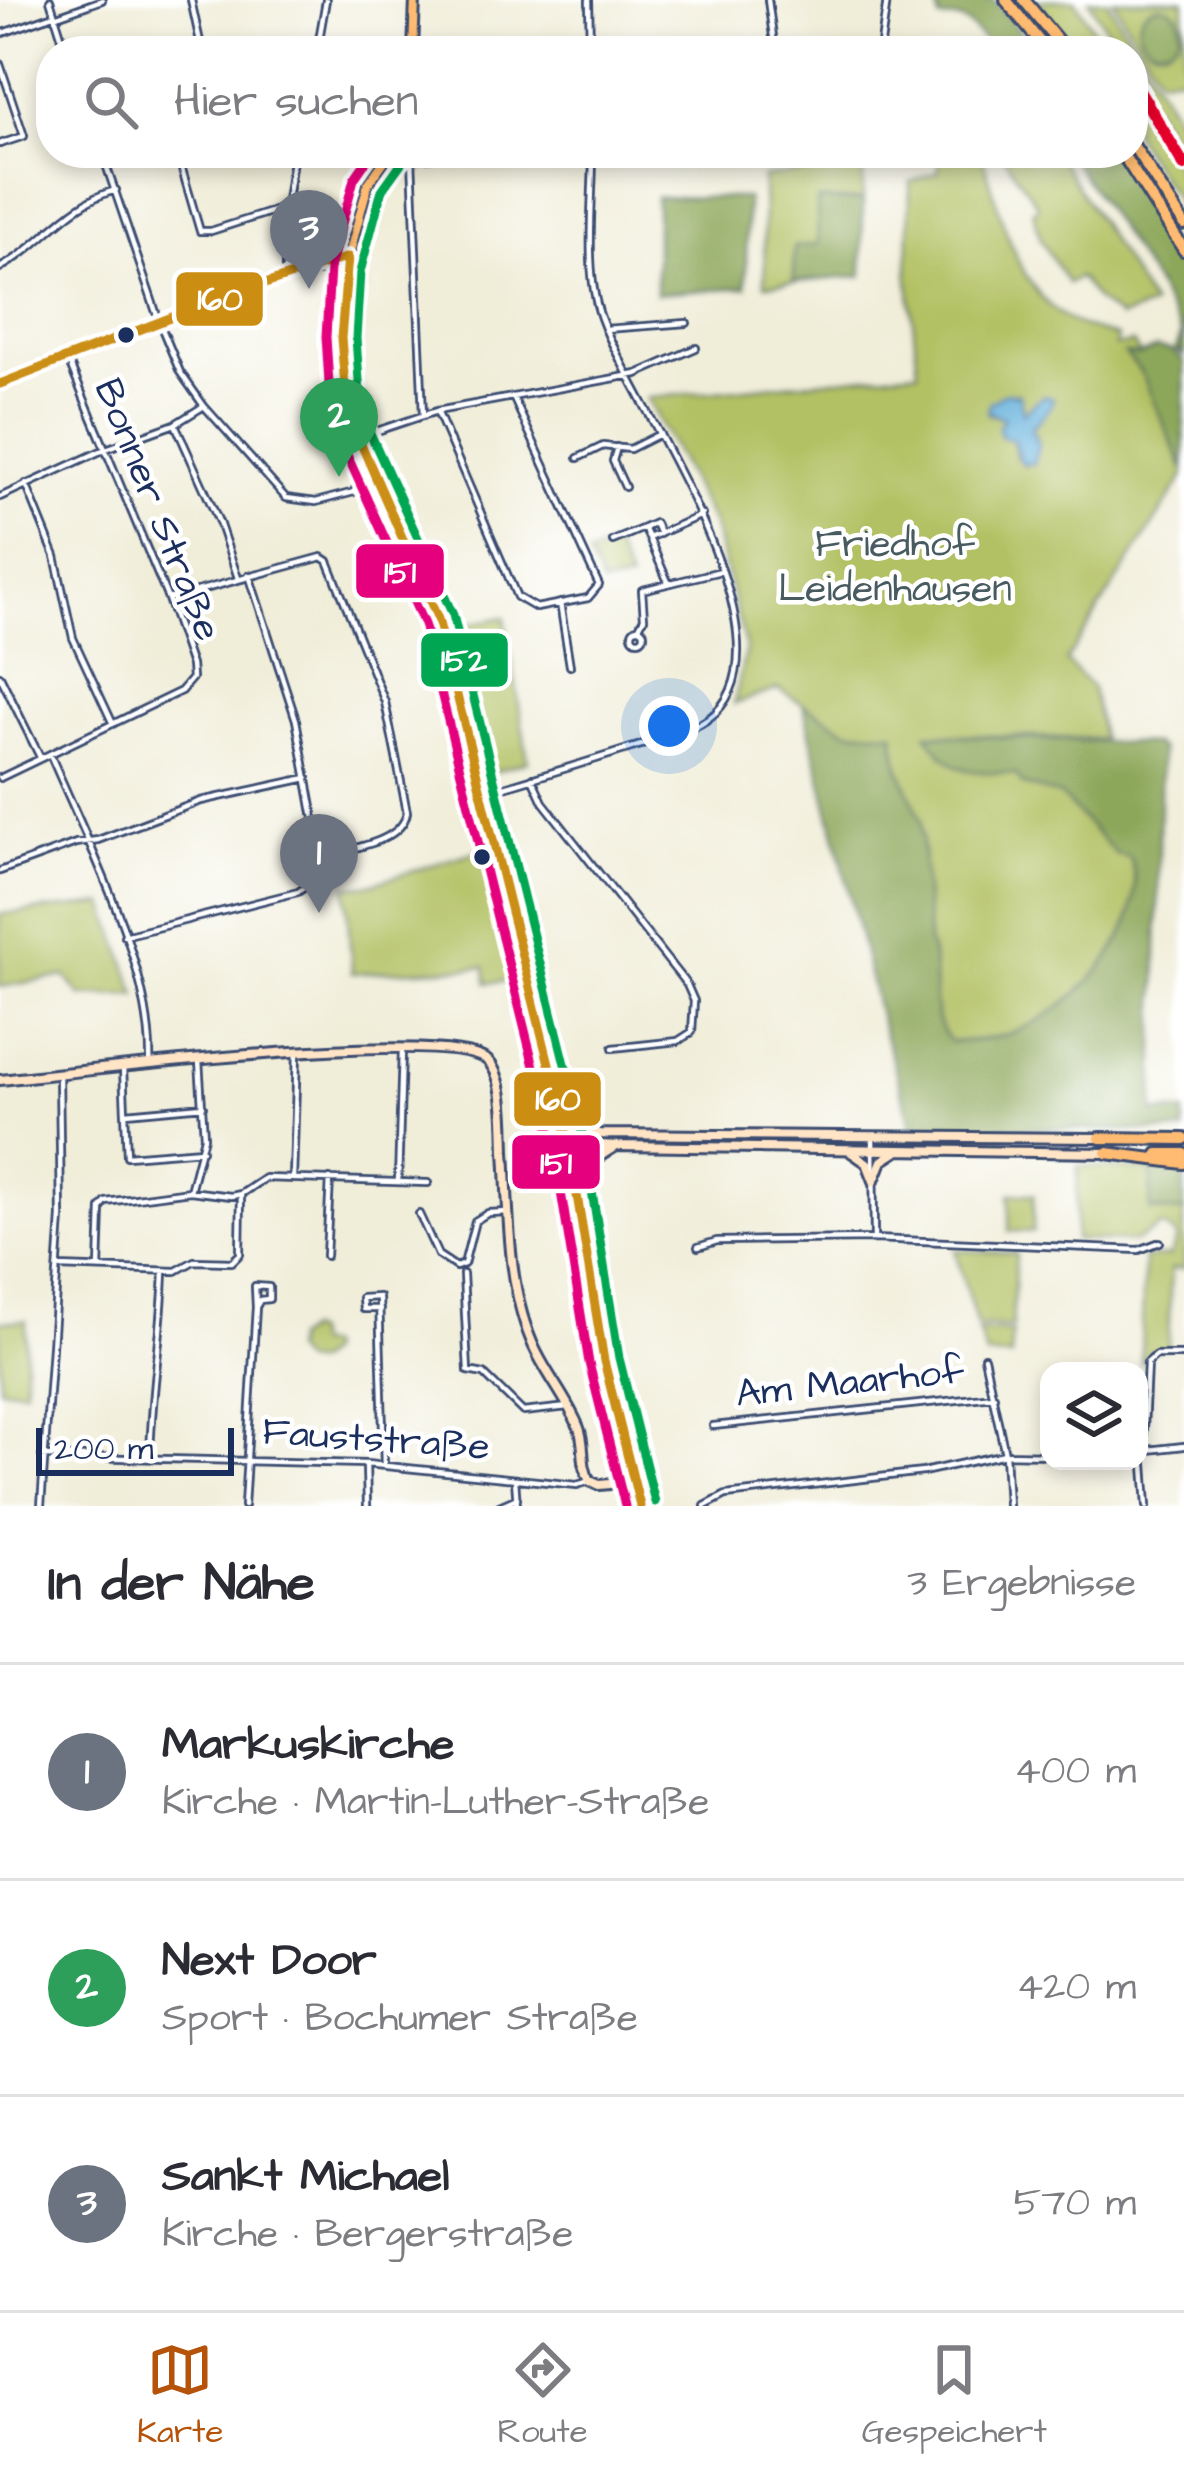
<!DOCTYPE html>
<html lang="de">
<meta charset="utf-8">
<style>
body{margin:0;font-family:"Architects Daughter",sans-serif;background:#f2f2f3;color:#2b2b33}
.controls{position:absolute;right:36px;bottom:36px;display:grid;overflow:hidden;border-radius:24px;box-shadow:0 6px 18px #0003}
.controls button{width:108px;height:108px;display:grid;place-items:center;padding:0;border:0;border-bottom:3px solid #e1e1e2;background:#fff;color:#2b2b33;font:60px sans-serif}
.scale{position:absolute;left:36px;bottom:30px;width:198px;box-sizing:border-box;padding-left:12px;border:6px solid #1b2f5e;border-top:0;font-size:33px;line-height:42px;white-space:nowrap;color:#1b2f5e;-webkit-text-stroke:9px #fff;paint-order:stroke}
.you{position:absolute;left:669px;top:726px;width:42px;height:42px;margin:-30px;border:9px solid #fff;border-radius:50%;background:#1a73e8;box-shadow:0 0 0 18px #1a73e833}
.badge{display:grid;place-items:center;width:78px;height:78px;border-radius:50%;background:#b45309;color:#fff;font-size:39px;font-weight:700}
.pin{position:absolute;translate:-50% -99px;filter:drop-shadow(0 3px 6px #0008)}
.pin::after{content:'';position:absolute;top:63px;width:42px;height:36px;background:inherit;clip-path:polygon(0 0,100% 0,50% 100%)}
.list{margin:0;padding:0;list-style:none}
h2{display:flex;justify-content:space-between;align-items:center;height:156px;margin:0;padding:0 48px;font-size:51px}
h2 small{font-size:39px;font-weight:400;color:#7c7c81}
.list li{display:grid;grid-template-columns:78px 1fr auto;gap:36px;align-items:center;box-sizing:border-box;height:216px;padding:0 48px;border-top:3px solid #e1e1e2}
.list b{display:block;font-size:45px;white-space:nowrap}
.list p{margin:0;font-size:39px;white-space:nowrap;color:#7c7c81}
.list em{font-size:39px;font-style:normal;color:#7c7c81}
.icon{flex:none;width:66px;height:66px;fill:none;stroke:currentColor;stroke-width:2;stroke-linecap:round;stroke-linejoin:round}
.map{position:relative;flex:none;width:1184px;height:1506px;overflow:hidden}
.search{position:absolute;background:#fff;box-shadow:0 6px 18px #0003;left:36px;right:36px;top:36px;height:132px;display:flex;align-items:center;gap:30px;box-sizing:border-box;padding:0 42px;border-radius:48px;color:#7c7c81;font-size:45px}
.sheet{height:804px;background:#fff}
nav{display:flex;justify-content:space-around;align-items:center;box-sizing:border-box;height:168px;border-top:3px solid #e1e1e2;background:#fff;font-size:33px;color:#7c7c81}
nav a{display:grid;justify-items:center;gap:6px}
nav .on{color:#b45309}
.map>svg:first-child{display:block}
</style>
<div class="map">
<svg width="1184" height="1506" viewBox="0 0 1184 1506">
<rect width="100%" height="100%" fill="#fff"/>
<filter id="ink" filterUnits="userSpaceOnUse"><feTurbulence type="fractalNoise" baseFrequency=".00833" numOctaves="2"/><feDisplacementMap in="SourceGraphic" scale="24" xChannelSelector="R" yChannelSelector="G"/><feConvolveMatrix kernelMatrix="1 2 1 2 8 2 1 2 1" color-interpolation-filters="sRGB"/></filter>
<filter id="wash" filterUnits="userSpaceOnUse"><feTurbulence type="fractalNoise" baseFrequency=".004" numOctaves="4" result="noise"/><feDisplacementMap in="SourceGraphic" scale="48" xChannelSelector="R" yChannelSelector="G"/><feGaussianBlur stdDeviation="2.7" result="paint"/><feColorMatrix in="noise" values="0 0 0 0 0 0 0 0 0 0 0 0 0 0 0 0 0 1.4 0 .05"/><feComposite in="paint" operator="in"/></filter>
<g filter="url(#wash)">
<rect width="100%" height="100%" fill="#f0edd8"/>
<path fill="#b2c164" stroke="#667861" stroke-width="3" fill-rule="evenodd" d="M1037,0H1075L1107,51H1077Z
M1089,0H1107L1184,130V158L1133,72V51H1120Z
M1113,0H1184V75L1159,77Z
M1133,95L1184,179V213L1133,134Z
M939,153H981C1001,210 1014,291 1072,322C1086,329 1102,332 1117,337L1115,346L1133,343L1140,355H1127L1141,372L1184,470V476L1066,661L1092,688L1102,739L928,734L1061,796L1116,854L1130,857C1154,929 1079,1007 1016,1031C995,1040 973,1040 951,1042C925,1019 941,973 928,942L921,820L899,767L894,733L847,730L778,689L734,704L746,648L713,524L647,398L918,371L908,273L910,182L939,172ZM1004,393H1018L1023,413L1043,396L1053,398L1050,408L1031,428L1037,439L1025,466L1016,457L1013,439L1001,436L1005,418L988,414Z
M1001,153H1056L1152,306L1120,318L1097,301L1079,277L1068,284L1041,240L1033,211L1039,207Z
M863,157V200H818V245L794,247V282L765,285L763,177L840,169V159Z
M613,544L630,581L602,585L588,556Z
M505,617L528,761L486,774L451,627Z
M484,849L511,965V981L487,983L485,967L352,973L346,886L367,885Z
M105,904L137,995L81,996L65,976L0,987V914Z
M581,1139L861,1142V1145L581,1141Z
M1078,1166L1152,1170L1150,1210L1184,1212V1269H1171L1168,1348L1151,1351L1141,1363L1144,1258L1170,1256L1177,1239L1174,1233L1161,1226L1135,1242L1075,1240Z
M1010,1194H1034L1033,1232L1009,1231Z
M955,1250L1016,1253L1012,1327L977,1326Z
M0,1321H26L25,1389L0,1388Z
M306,1330L313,1333L315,1344L326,1346L327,1352L315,1363H302L292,1351L294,1339Z
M978,1331L1012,1332L1011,1357L986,1356Z"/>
<path fill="#8da75a" stroke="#546b5c" stroke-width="3" d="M949,0H993L1037,51H992C975,31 968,15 940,19L937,7Z
M1139 27a21 21 0 1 1 42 0a21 21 0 1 1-42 0Z
M1068,153H1111L1184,268V356L1176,349L1182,334L1155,284Z
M656,197L747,198L746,287L656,294Z
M817,200H863L862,276L794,282V247L818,244Z
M1157,348L1173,351L1184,362V470L1141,372L1125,354L1140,355Z
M803,704L847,730L894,733L899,767L921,820L928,942C941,972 925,1019 951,1042C974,1041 995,1040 1016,1031C1079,1007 1155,928 1130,857L1116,854L1061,796L1022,784L1016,774C966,770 956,777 926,734L1154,744L1161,750L1154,1112H1184V1132L912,1126L881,1023Z
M1152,1170L1184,1173V1212L1150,1210Z"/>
<path fill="#61afdb" stroke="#3e6f9c" stroke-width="3" d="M1007,392L1020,396L1023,413L1043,396L1053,398L1050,408L1031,428L1038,445L1033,464L1020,462L1014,440L1001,436L998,428L1004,418L987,411L990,402Z"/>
</g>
<g filter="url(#ink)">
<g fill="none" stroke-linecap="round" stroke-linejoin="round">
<g stroke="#3b4c70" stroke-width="10">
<path id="street" d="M50,0L66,51
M191,0L202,51
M589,0L590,51
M768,0L775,51
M57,16L102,0
M0,34L54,15
M317,51L326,0
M880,51L887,0
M0,64L24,136L0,144
M102,153L160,324L180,372L204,406L286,498L316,502L377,486
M401,153L412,159L481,153
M179,159L200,231H211L286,207
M412,159L423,416
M152,165L209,153
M0,268C43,245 67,203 116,190
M285,273L286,207L294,153
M605,329L687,323
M437,411L517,597L536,608L588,598L599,585L513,397
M175,424L219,522L238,578
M356,438L437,411L637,374L696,348
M617,447L613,461L625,487
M578,458L603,446L630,449L660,434
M26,484L55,556L73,638L113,724
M354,491L368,466
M0,497L103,450L175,424L204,406
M644,528L655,523L660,534
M649,538L668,582
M613,541L644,528L649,538L702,515
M168,599L322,557L328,561L385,702L407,812C402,844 348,848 321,857
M560,603L570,666
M639,627L644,618L642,590L721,571
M632 634a6 6 0 1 1 12 0a6 6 0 1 1-12 0Z
M0,676L40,757
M50,754C88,843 154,969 150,1065
M0,778L181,691L192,678L191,665L168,599L68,360
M532,778L543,802L687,985L694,1001L692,1032L678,1041L613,1048
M481,794C531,779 581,764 631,748C655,741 686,734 708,719C808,645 630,400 601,318C584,272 593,202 593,153
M0,871L76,843L98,840L201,801L307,778
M124,936L298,892L311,883L321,857L296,720L249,575
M123,1068L127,1156L202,1150
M126,1113L203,1106
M873,1138L874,1239
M293,1178L297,1052
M398,1182L402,1050
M190,1191L204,1137L199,1061
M419,1214L438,1255L456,1267L464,1264L475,1221L488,1213L509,1212
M698,1247L717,1241L874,1239L1139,1250L1160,1242
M326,1256L330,1179
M58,1267L176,1271L194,1261L232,1262L240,1254L241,1194
M99,1268L101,1208L106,1202L190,1191L231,1196L241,1194L265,1178L428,1183
M463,1274L468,1371L484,1374L523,1412L568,1407
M380,1309H363L362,1298L379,1297C381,1353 382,1409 384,1465
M984,1357L1005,1454L1008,1506
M713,1426L994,1396
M1139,1451L1184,1446
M42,1456L366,1464L577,1485L590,1481
M150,1459C151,1395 162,1334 164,1271
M366,1464L367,1506
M515,1479L517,1506
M41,1506L61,1217L59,1075
M244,1506L256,1307L260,1300L269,1299V1287L255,1286L256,1307
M499,1506L517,1498
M705,1506L726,1495L923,1472L1005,1454L1049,1455
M1147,1506L1143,1451L1147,1363L1156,1355H1184"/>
</g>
<g stroke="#3b4c70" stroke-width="14">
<path id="secondary" d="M0,384C117,342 229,289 348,257
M0,1080C68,1073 454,1025 489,1062C506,1081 504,1127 505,1151C509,1212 507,1282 531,1340C543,1371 567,1397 579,1428C586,1446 580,1465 590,1481L599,1485L632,1482
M560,1108L597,1133
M569,1139L598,1134L1100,1138
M568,1140L581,1144L618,1146L1107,1153
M851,1152L867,1163L874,1181
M876,1176L882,1161L896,1152
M581,1206L591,1162L616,1146"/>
</g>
<g stroke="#3b4c70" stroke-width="14">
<path id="primary" d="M413,51L415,0
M390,153L368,184L345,270L341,338L345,397L356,438L438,619L568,1140L604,1361L640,1506
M307,268L329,271L343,289"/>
</g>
<g stroke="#3b4c70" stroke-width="16">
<path id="highway" d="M1006,0L1047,51
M1024,0L1066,51
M1133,145L1184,224
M1122,153L1184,250
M1100,1138L1184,1139
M1107,1153L1184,1163
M1158,1154H1184"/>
</g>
<use href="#street" stroke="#fff" stroke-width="4.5"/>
<use href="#secondary" stroke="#ffe4c6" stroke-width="8"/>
<use href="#primary" stroke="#ffbb71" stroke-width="8"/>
<use href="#highway" stroke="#ffbb71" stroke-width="10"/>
<g stroke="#fff" stroke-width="18">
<path id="bus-1" d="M0,384L216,300L348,257L341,338L347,412L438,619L568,1140L604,1361L640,1506"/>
</g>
<g stroke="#fff" stroke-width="18">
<path id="bus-2" d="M372,153L354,179L330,268L326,337L330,399L342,444L424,624L553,1143L589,1363L625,1506"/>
</g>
<g stroke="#fff" stroke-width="18">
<path id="bus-3" d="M402,162L382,190L360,272L356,338L360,395L370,433L453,615L583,1136L619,1358L655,1502"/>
</g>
<use href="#bus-1" stroke="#cb8e13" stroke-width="9"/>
<use href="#bus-2" stroke="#e5007d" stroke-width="9"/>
<use href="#bus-3" stroke="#00a651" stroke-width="9"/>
<g stroke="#fff" stroke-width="21">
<path id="rail-1" d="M1133,80L1184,165"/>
</g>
<use href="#rail-1" stroke="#e4002b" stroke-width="12"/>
</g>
</g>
<g fill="#1b2f5e" stroke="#fff" stroke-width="4.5">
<circle cx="126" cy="335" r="10"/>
<circle cx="482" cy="857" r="10"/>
</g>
<g text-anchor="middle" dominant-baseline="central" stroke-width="9" stroke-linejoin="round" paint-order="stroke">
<g font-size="39" fill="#1b2f5e" stroke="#fff">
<text transform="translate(157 510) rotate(68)">Bonner Straße</text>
<text transform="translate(850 1383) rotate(-6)">Am Maarhof</text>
<text transform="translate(376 1440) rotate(4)">Fauststraße</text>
</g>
<g font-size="39" fill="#485b60" stroke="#fff">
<text x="895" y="545">Friedhof<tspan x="895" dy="45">Leidenhausen</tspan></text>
</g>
</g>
<g stroke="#fff" stroke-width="4.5">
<rect x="174" y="270" width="91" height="58" rx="12" fill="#cb8e13"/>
<rect x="354" y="542" width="92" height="58" rx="12" fill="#e5007d"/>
<rect x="419" y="631" width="91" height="58" rx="12" fill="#00a651"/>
<rect x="512" y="1070" width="91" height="58" rx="12" fill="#cb8e13"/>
<rect x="510" y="1133" width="92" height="58" rx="12" fill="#e5007d"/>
</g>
<g font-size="33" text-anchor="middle" font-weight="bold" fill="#fff">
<text x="220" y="310">160</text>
<text x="400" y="583">151</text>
<text x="464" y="671">152</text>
<text x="558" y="1110">160</text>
<text x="556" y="1174">151</text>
</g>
</svg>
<div class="controls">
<button><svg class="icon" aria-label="layers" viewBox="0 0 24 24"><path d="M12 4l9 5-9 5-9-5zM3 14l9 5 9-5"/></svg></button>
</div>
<div class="scale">200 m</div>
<div class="you"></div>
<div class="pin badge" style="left:319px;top:913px;background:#6b7280">1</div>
<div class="pin badge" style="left:339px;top:477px;background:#2e9e5b">2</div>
<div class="pin badge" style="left:309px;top:289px;background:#6b7280">3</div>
<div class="search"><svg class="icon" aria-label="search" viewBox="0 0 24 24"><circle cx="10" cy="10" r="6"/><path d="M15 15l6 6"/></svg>Hier suchen</div>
</div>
<section class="sheet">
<h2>In der Nähe<small>3 Ergebnisse</small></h2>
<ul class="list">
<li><span class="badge" style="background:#6b7280">1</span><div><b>Markuskirche</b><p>Kirche · Martin-Luther-Straße</p></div><em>400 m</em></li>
<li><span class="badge" style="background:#2e9e5b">2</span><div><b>Next Door</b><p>Sport · Bochumer Straße</p></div><em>420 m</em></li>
<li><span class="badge" style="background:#6b7280">3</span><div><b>Sankt Michael</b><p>Kirche · Bergerstraße</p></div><em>570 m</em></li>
</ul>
</section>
<nav>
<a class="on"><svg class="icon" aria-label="map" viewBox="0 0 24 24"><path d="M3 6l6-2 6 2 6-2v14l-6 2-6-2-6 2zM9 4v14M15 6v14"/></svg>Karte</a>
<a><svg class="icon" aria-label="directions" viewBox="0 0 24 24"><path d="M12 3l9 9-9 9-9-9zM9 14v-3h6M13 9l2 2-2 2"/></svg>Route</a>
<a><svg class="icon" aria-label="saved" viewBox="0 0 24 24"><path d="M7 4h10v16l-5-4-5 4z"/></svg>Gespeichert</a>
</nav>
